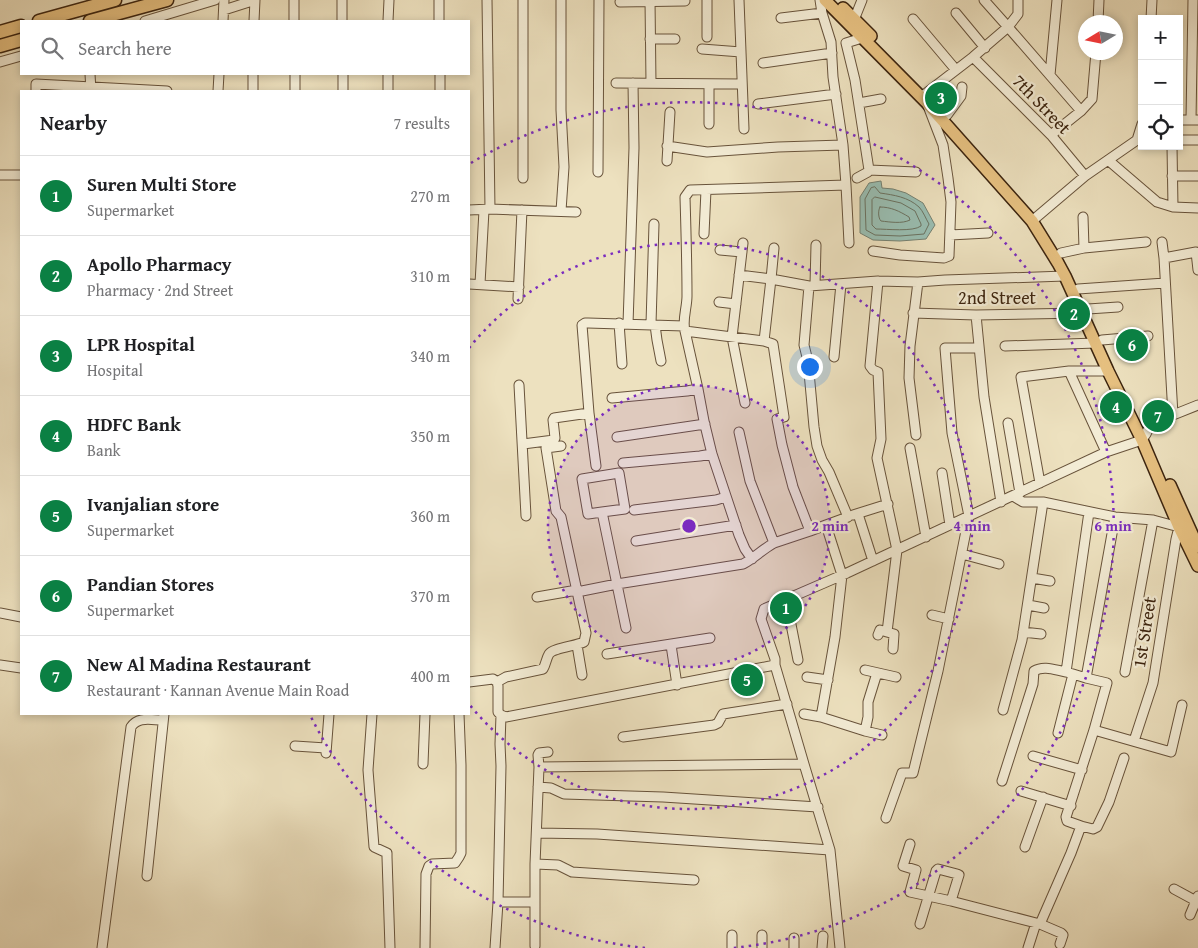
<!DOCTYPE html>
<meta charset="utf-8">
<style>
body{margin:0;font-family:"Gentium Book Plus",serif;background:#f6f6f6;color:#202124}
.controls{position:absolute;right:15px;top:15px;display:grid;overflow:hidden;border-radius:0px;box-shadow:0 2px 8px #0003}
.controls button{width:45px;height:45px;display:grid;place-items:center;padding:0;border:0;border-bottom:1px solid #e0e0e0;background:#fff;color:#202124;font:25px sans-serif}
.compass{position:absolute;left:1078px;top:15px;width:45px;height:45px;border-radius:50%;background:#fff;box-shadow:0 2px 8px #0003;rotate:260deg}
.you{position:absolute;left:809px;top:366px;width:18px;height:18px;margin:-12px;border:4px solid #fff;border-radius:50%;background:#1a73e8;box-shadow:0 0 0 8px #1a73e833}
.badge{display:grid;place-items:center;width:32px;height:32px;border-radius:50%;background:#0b8043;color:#fff;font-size:16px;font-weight:700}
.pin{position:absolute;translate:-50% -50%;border:2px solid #fff;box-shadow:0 1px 5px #0006}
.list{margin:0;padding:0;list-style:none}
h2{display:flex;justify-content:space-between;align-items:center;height:65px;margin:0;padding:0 20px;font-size:21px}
h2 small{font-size:16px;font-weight:400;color:#757577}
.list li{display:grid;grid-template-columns:32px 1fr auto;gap:15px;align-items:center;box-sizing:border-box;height:80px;padding:0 20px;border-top:1px solid #e0e0e0}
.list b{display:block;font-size:19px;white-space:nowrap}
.list p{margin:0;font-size:16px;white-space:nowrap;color:#757577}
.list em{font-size:16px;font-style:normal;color:#757577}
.icon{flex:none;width:28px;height:28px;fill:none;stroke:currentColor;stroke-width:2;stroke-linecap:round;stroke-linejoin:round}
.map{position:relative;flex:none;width:1198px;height:948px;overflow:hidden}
.search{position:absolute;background:#fff;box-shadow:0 2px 8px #0003;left:20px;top:20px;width:450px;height:55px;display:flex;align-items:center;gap:12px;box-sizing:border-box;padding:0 18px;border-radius:0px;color:#757577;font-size:19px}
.panel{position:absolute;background:#fff;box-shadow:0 2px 8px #0003;left:20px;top:90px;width:450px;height:625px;border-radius:0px}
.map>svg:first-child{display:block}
</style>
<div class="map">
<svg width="1198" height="948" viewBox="0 0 1198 948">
<rect width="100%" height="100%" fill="#ede1bf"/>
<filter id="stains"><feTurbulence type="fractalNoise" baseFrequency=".004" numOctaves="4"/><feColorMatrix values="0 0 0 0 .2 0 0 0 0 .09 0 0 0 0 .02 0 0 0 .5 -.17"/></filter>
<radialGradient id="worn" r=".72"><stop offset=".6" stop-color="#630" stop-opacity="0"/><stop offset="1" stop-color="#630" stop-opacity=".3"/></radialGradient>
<path fill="#99beb2" stroke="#748071" d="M881,181L882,188L893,189L906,193L923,203L935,225L926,239L900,241L873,240L860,233V197L869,183Z"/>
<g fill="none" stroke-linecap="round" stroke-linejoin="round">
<path stroke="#6a7160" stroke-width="1" d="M875,187L880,193C894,195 908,197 919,207C923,211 926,219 929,224L924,234L900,236L875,235L866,230L865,199L871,188Z
M875,197L901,203L915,211L921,224V226C913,232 887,229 876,229L872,225V200Z
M880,207C891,207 899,211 909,217L910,220C902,224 890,222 881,221C878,218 878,210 880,207Z"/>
<g stroke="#68533b" stroke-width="11">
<path id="minor" d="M294,0V21
M342,0V21
M439,0V21
M523,0V178
M561,0V110L564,167L561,211
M650,0L651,83
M739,0L744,129
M984,0L1008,27L1081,111
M620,2L685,1
M224,10L255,0
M956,13L985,48
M781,18L822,13
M913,19L956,70
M1151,19L1152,0
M854,20L862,0
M145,21L215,0
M223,21L224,0
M254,21L255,0
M388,21L389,0
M1098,22L1099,0
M707,37V0
M650,39H675
M702,49L741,52
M973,57L1051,135L1085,176
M0,62L21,56
M763,63L832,53
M90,74L91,91
M295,74V91
M343,74V91
M440,74V91
M1050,75L1057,0
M616,83L742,84
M709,84V124
M36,91V84L167,91
M218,91L219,74
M253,91V74
M388,91V74
M921,97L973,57L1008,27L1018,14V0
M859,103L881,99
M758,104L836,94
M947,115L961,96L962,87
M1179,120H1198
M1191,120L1193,0
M1051,135L1081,111L1092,99L1096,52
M1179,140H1198
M667,146L707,152L778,147L843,145
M1172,146L1173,207L1198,208
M1108,160L1157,202L1173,207
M667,161L670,112
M869,170L916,172
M598,172L599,0
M0,175H21
M1172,176H1198
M857,178L868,172L869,170L855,80L846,43L862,38
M846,185L849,243
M490,209L576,212
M469,210L490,209L487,0
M1083,217L1084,248
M1032,221L1085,176L1137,140L1142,124
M704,234L706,190
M950,235L988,233
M1162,242L1164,258
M743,243L732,337L745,403
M720,250L742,252
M873,251L900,255L944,258L949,256L951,202L948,178L943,145L928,106
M1061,253L1084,248L1146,242
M739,275L771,279L774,248
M878,281L870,366L873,370L878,372L881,439L877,458L897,550L887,632
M469,284L519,287
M480,284L484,210
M815,285L816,245
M809,286L804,345L808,361L814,427L817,446L822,460L829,472L848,517L826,525
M1078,289L1165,283
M518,299L522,210
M719,302L736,304
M1088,309L1118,307
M913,313L976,315L1081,313
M976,315L984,397L1001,502
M619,323L622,364
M628,324L634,148L633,83
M651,324L654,224
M655,325L657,340L661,361
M685,331L698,389L704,421L712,454L739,535L745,549L752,559
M1102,340L1148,336
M764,341L771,279L809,286L878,281L918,282L945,280L1065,276
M1005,346L1096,343
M834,357L841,284
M1069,371L1106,452
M519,385L526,516
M612,398L687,391L698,389
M1173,415L1164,258L1196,252L1198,270
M1008,423L1020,493
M739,432L750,481L774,543L810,531
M916,435L909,378L910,346L918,282
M617,437L705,424
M523,444L554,440L555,438L553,420L554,418L589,413
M910,448L926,537
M623,463L700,456L712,454
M596,466L589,413L582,325L585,323H588L684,326
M942,473L950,525
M1040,483L1021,377L1069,371H1108
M1013,496L1023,502H1043L1115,517L1153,520L1179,527L1183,524
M634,510L716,500L726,497
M602,512L588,514L582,479L619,473L625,509L602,512L626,628
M858,514L873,561
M853,515L888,504
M636,541L736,525
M962,554L999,564
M1032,578L1050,581
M577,592L617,584L743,564C753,559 763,549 774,543
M537,597L577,590
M786,599L798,660
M1028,605L1044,608
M0,613L21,617
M932,615L949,619
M1023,632L1041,634
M878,635L880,630L894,634L893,649
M577,645L582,675
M671,645L677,685
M607,654L710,638
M0,665L21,668
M865,670L896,677
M1125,672L1153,520
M1073,674L1066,672L1089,512
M807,677L828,680
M469,682L493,679L497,682L498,686V712L501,715L506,717L775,665V659L761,619L764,609L847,573L1106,452L1142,440L1146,434L1152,421L1173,415L1198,405
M497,682L506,677L543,669C546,664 546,659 549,654C553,648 576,646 584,642L586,633L561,517L556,511L546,448L561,446
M1003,710L1022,640L1043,502
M372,714L368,770L374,847L387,853V857L390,948
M804,714L821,717L835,637L842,575L826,525L810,531L793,487L782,445L777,419L784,417L773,344L764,341L685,331C682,320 687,308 687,296C687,263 686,230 685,197L690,190L846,185L843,145L833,77L831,42L822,13L820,0
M821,717L865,731L868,717V702L877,673
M1094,730L1171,752L1182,705
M865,731L882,735
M1058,733L1073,674L1086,678L1115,517
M623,737L714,725L718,723L723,714L787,704
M1134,741L1153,683L1176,539L1179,527
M295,746L326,748
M326,753L329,714
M1033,756L1082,770
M423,764L425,714
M539,767L804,764
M1002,781L1033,684L1034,671C1044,665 1055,670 1066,672
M538,787L551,788L564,794L663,797L818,807
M1021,791L1071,806
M886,818L902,773H913L938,671L969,516L952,433L945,348H979
M1081,826L1093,829L1097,827L1109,802L1124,758
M537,833L597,834L830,850L804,764L775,665
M910,844L903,866L916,870L910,892L951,901
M1025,847L1043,797
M830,850L840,948
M535,864L558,865L572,872L694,880
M147,876L164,714
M1174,889L1198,902
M498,902H535
M1190,915L1198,896
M920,924L936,871L938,869L957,874L959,875L951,901L1040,924L1061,933L1063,935L1060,944
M1040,924L1071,853L1081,826L1067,821L1066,817L1094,730L1107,683L1086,678
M794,938V948
M535,946V864L539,767L538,755L539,753L548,752
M102,948L131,727C138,716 151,720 163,720
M425,948L426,874L429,866L432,864L455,863L459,857L461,853V765L459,714
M495,948L498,902L501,766L500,744L501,715
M732,948V935
M762,948V935
M822,948L823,936
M1028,948L1036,923"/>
</g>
<g stroke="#3c240f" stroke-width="14">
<path id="major" d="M825,0L927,103L1032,221L1058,263L1065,276L1108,371L1142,440L1179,527L1198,566
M843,8L871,36
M1170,485L1198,547"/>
</g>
<g stroke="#3c240f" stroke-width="15">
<path id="highway" d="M39,21L115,0
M90,21L167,0
M0,32L21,26
M0,46L21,40"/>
</g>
<use href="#minor" stroke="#f3ecd5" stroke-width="9"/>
<use href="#major" stroke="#e6c080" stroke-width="11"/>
<use href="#highway" stroke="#e6c080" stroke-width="12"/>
</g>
<circle cx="689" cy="526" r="141" fill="#7b2cbf" fill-opacity=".12"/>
<g fill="none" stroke="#7b2cbf" stroke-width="2.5" stroke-dasharray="2.5 5">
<circle cx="689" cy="526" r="141"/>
<path d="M469 348A283 283 0 1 1 469 704"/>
<path d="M645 948A424 424 0 0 1 310 715M471 163A424 424 0 1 1 733 948"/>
</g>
<g text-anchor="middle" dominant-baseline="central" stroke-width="4.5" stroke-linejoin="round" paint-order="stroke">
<g font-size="18" fill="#3c240f" stroke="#f3ecd5">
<text transform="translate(1042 104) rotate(46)">7th Street</text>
<text x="997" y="297">2nd Street</text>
<text transform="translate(1144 632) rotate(-81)">1st Street</text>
</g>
</g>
<circle cx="689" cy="526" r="8" fill="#7b2cbf" stroke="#f3ecd5" stroke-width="2.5"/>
<g font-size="15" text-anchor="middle" font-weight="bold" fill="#7b2cbf" stroke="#f3ecd5" stroke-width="4.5" stroke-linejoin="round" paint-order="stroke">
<text x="830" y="531">2 min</text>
<text x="972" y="531">4 min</text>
<text x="1113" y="531">6 min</text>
</g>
<rect width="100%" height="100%" filter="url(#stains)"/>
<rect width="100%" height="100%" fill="url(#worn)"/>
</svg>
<div class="controls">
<button>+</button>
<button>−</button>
<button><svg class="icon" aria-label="locate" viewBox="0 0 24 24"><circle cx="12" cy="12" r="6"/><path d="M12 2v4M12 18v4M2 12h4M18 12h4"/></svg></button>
</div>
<svg class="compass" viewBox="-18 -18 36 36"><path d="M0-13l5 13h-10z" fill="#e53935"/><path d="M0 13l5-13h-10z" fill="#757577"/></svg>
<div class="you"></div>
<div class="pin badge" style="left:786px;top:608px">1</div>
<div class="pin badge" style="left:1074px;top:314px">2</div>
<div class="pin badge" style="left:941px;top:98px">3</div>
<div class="pin badge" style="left:1116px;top:407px">4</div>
<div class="pin badge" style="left:747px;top:680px">5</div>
<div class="pin badge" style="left:1132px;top:345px">6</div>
<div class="pin badge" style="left:1158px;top:416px">7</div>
<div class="search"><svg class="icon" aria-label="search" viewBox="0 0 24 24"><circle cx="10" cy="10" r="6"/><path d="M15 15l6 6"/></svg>Search here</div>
<section class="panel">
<h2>Nearby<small>7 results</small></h2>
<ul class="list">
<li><span class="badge">1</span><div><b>Suren Multi Store</b><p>Supermarket</p></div><em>270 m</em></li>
<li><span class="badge">2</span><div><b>Apollo Pharmacy</b><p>Pharmacy · 2nd Street</p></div><em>310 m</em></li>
<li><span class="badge">3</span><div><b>LPR Hospital</b><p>Hospital</p></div><em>340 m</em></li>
<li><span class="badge">4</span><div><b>HDFC Bank</b><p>Bank</p></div><em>350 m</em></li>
<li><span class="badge">5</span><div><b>Ivanjalian store</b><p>Supermarket</p></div><em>360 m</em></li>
<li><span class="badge">6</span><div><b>Pandian Stores</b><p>Supermarket</p></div><em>370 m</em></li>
<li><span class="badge">7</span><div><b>New Al Madina Restaurant</b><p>Restaurant · Kannan Avenue Main Road</p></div><em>400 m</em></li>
</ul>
</section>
</div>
